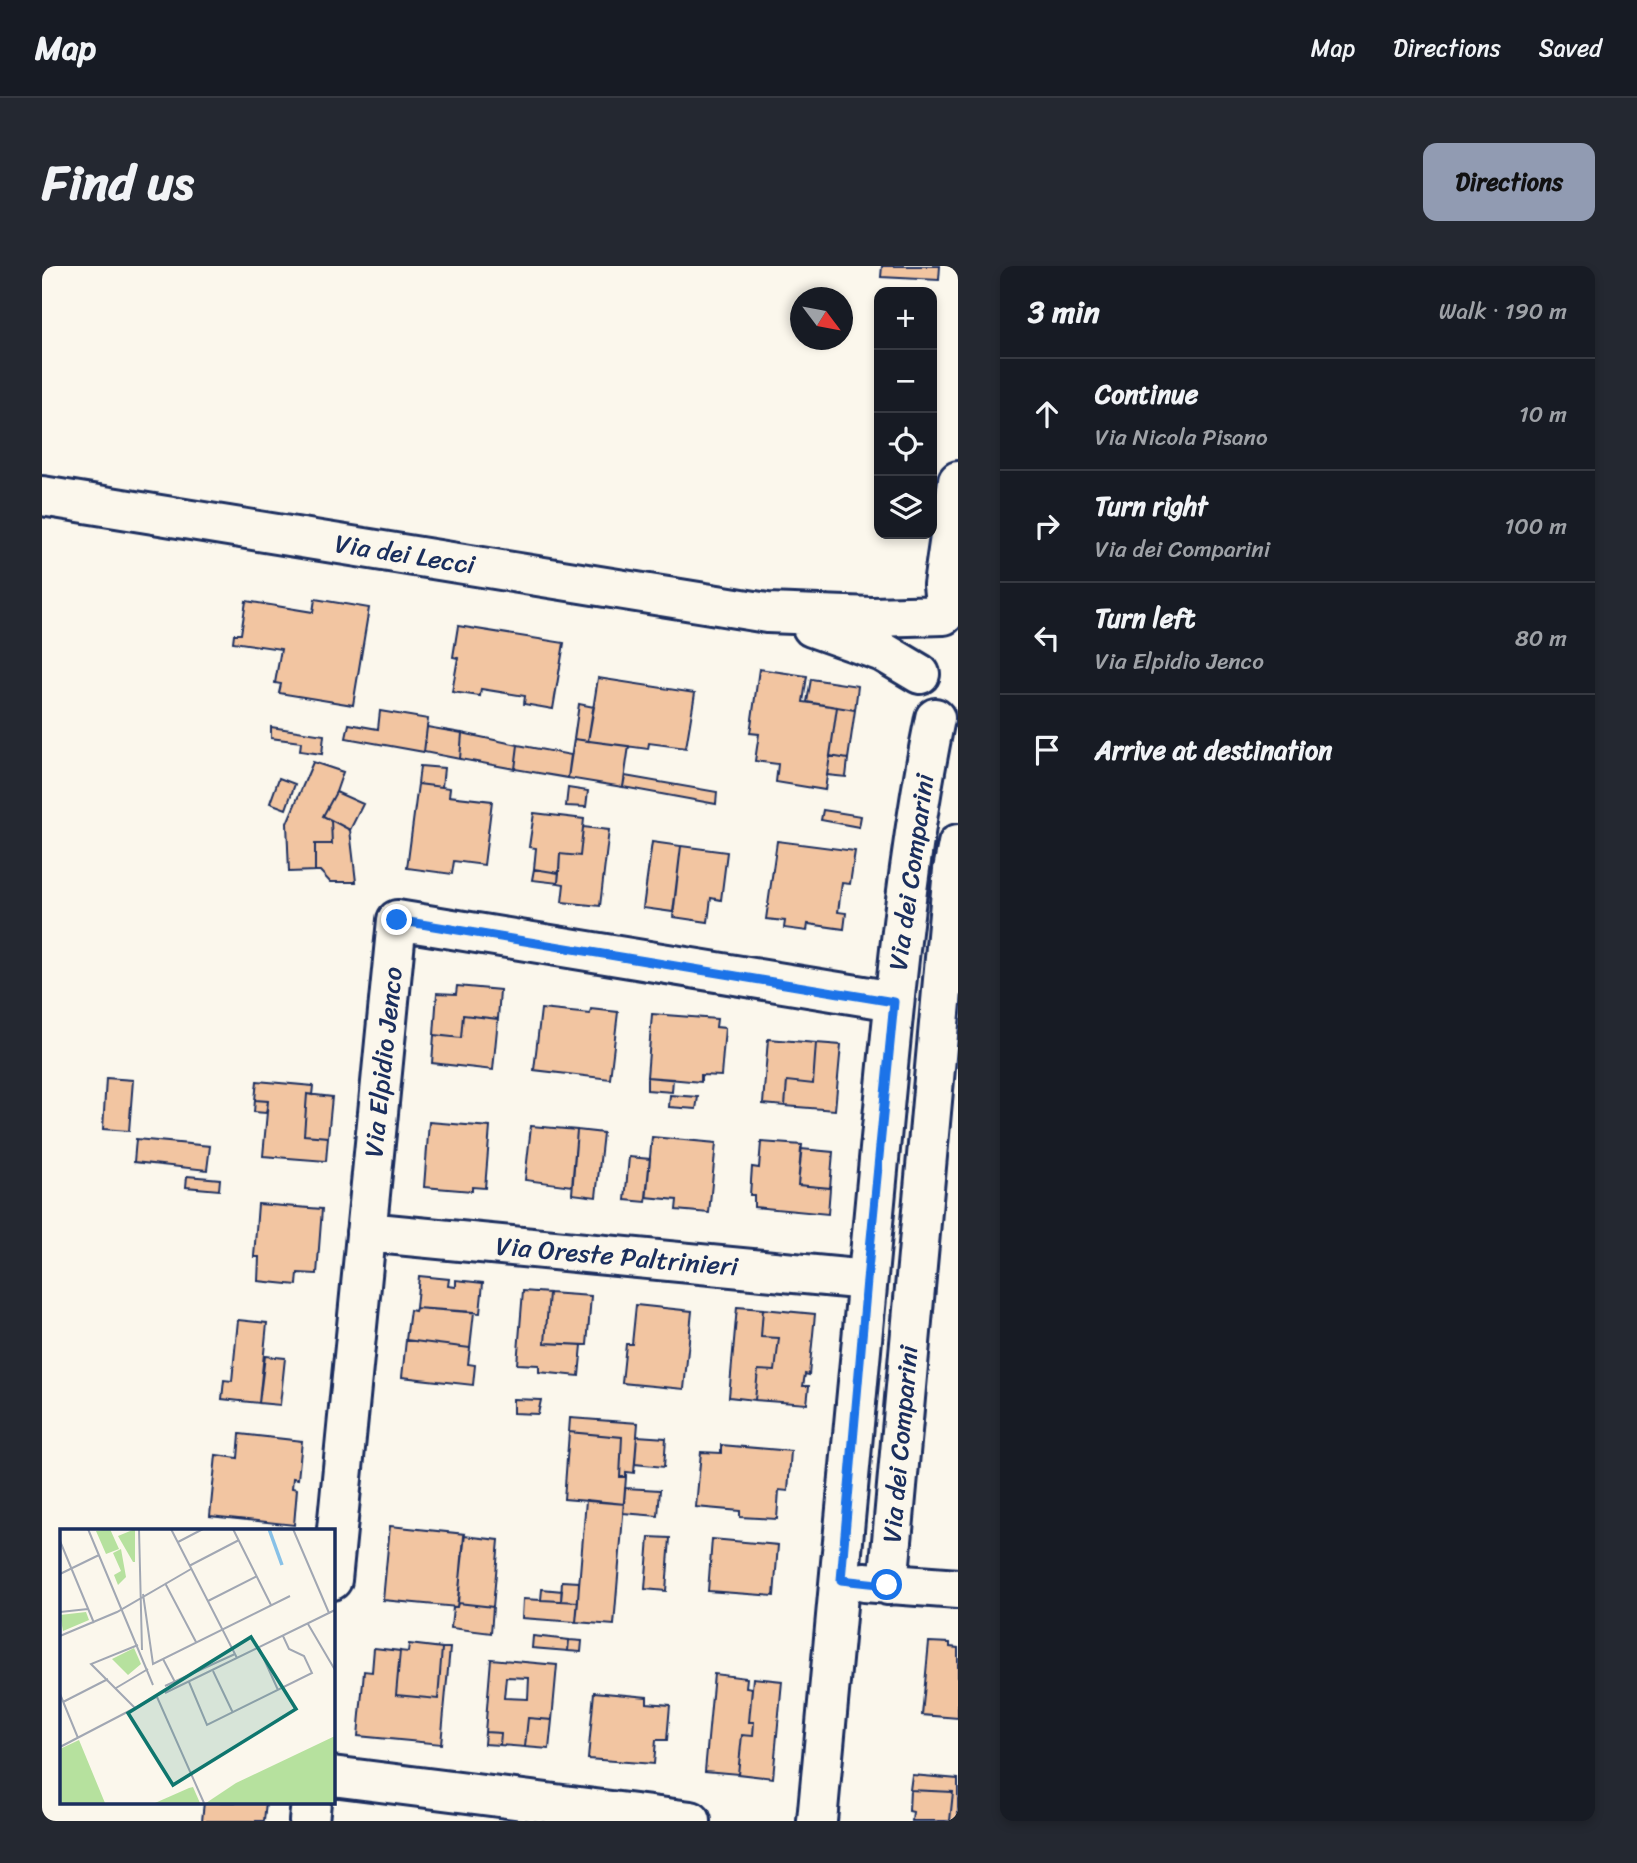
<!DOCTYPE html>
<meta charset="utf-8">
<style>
body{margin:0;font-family:Sriracha,sans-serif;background:#242831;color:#f1f3f6}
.controls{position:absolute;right:21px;top:21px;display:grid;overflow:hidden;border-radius:14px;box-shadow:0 4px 10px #0003}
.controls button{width:63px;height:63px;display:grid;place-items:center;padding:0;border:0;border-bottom:2px solid #363941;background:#171b24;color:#f1f3f6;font:35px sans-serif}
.compass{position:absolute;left:748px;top:21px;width:63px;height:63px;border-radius:50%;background:#171b24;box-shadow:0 4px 10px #0003;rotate:122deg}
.stop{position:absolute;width:21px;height:21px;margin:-16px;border:5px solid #1a73e8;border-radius:50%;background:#fff}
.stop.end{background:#1a73e8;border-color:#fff;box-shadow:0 2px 7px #0008}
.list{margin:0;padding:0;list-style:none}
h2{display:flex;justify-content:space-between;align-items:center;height:91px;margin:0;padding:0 28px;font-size:30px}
h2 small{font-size:23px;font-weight:400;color:#9ea1a6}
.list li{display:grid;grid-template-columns:46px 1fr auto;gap:21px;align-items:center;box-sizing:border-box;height:112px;padding:0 28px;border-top:2px solid #363941}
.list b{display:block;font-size:26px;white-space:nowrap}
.list p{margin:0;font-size:23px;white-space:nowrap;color:#9ea1a6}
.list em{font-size:23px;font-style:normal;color:#9ea1a6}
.icon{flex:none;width:38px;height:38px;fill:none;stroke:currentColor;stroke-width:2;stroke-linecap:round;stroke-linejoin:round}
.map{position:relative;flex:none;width:916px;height:1555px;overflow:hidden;border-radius:14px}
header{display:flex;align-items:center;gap:42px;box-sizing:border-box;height:98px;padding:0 35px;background:#171b24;border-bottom:2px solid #363941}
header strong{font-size:33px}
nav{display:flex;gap:38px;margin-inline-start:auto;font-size:24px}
.intro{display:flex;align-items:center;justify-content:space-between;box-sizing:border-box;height:168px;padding:0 42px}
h1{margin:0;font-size:49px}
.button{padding:18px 32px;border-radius:14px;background:#919bb2;color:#111;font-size:24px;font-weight:700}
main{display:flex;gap:42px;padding:0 42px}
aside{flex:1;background:#171b24;border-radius:14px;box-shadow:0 4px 10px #0003}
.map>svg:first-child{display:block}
</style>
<header>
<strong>Map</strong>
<nav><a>Map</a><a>Directions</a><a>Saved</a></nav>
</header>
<div class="intro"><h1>Find us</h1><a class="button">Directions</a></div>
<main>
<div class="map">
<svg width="916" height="1555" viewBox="0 0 916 1555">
<rect width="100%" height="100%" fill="#fbf7ec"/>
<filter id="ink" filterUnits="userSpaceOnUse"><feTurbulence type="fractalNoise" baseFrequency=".0143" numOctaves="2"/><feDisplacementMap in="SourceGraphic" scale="14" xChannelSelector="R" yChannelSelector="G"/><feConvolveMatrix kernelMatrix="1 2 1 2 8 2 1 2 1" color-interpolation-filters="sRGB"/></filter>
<g filter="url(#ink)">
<path fill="#f2c5a1" stroke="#1b2f5e" stroke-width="2" fill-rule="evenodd" d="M840,0H898L897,14L839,11Z
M273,333L327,342L311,439L237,427L239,418L233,417L239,383L191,376L192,368H199L204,335L271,346Z
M416,360L522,377L511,443L482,438L483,430L439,423L438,430L410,426L416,392L411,391Z
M717,403L765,410L761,436L795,441L783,524L734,516L736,498L713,495L717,468L708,467Z
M556,412L653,427L644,482L607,477L606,483L546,475Z
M769,413L816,420L813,444L765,436Z
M537,438L552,441L546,475L532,473Z
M795,441L813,444L806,493L788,490Z
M338,445L386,453L382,486L304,472L307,458L336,463Z
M229,461L282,469L280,488L258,485L259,476L229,472Z
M385,461L420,467L418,493L382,486Z
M420,467L476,479L473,503L418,493Z
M532,473L587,480L581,521L526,512Z
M476,479L529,489L526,512L473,503Z
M788,490L806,493L804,511L785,509Z
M271,496L301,506L294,526L281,550L289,554L290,578H273V605L247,606L245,557Z
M378,500L402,502L400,521L376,518Z
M583,510L675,526L674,538L581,521Z
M237,512L253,518L244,543L228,537Z
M376,518L408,522L407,530L450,535L442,599L412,595L410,608L365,602Z
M526,522L546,525L544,541L524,540Z
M294,526L321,538L308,564L281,550Z
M781,544L819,550L817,561L779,554Z
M492,547L542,553L538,590L518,588L517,607L492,603L494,582L487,581Z
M289,554L308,564L314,616H288L278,605H273V578H290Z
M541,561L567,564L558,640L520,636L522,618L516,617L518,588L538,590Z
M735,575L813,585L808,618L800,617L796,646L804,647L802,663L766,658L765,665L742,662L743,655L724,653Z
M610,576L639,580L631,646L601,642Z
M639,580L685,586L679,634L669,632L666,656L631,651Z
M492,603L517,607L516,617L490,614Z
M415,720L458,724L456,753L421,749L419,772L392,769L395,727L414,728Z
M499,743L548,748L549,743L576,746L568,813L492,804Z
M610,748L675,753L674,761L683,762L679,810L659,809V816L605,811Z
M421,749L456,753L451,804L390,797L392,769L419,772Z
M726,773L774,777L771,818L745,815L743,840L721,838Z
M774,777L799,779L793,844L743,840L745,815L771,818Z
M605,811L631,813L630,826L605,824Z
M64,812L91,814L87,865L61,863Z
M215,815L271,820L270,829L265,828L262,869L286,871L284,895L221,890L226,835L213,834Z
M265,828L290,831L286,871L262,869Z
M628,829L656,831L654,843L627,841Z
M213,834L226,835L224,847L212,846Z
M387,856L448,861L443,922L430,921V925L382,921Z
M489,860L535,864L530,920L483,914Z
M535,864L561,867L554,931L530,928Z
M610,871L674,877L667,947L634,944L635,934L604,931Z
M94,873L168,880L165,904L92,896Z
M719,876L760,879L756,919L788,922L786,948L712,941V929H708L710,901L717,902Z
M759,883L791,886L788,922L756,919Z
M587,891L608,893L604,936L583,934Z
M145,910L178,913L177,924L144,921Z
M216,938L280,943L275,1008L256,1007L255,1019L216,1015L217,991H212Z
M377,1010L407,1013L406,1020L414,1021V1014L441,1017L438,1047L374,1042Z
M481,1025L507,1027L503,1077L540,1079L537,1110L497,1106V1099L475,1098Z
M507,1027L549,1030L545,1079L503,1077Z
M594,1039L650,1045L642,1123L580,1117L584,1078H590Z
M695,1041L721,1043L719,1071L737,1072L733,1105L716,1104L713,1134L687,1131Z
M374,1042L432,1046L428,1082L364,1074L368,1044L373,1045Z
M721,1043L773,1048L767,1109L763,1108L761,1120H767L765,1138L713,1134L716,1104L733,1105L737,1072L719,1071Z
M196,1054L225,1057L217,1137L180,1133L182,1114L190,1115Z
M364,1074L428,1082L426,1098L433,1099L431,1119L360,1111Z
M223,1090L243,1092L238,1139L217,1137Z
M471,1133L499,1134L496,1148L471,1147Z
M528,1152L596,1157L592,1207L584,1206V1211H578L580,1171L527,1166Z
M527,1166L580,1171L578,1211H584L582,1238L522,1233Z
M198,1168L260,1175L256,1213L251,1212L250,1222L255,1223L252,1259L168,1250L174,1189L196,1192Z
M595,1170L624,1172L622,1201L593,1198Z
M679,1179L749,1185L746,1225L737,1224L735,1253L698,1251V1245L654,1241L659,1186L679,1187Z
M583,1222L618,1224L616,1250L581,1247Z
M544,1234L582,1238L572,1359L534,1356Z
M348,1260L423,1268L415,1341L341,1334Z
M422,1270L457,1274L451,1341L416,1337Z
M607,1271L628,1272L624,1325L603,1323Z
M670,1273L736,1279L732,1330L666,1325Z
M520,1315L537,1316L536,1336L519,1335Z
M500,1323L520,1325L519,1335L499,1334Z
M481,1333L536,1336L534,1356L480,1352Z
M416,1337L451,1341L449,1367L409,1362L411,1341H415Z
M491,1370L527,1374L526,1385L490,1382Z
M527,1374L540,1375L539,1386L526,1385Z
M887,1376L908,1377V1381L916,1382V1452L880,1449Z
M367,1378L400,1382L396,1433L354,1429L358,1385L366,1386Z
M332,1382L358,1385L354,1429L396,1433L400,1382H408L399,1478L316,1470L322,1405L330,1406Z
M449,1393L515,1399L510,1454L486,1452L483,1481L458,1479L459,1467L443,1466ZM464,1411L487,1412L486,1433L462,1432Z
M672,1408L705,1412L704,1421L710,1422L707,1456H712L711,1470L700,1469L696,1508L663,1505Z
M711,1412L740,1415L731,1512L696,1508L700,1469L711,1470L712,1456H707Z
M552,1426L605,1431V1437L628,1439L625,1474H614L612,1498L546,1493Z
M486,1452L510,1454L507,1483L483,1481Z
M443,1466L459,1467L458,1479L442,1478Z
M870,1509L916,1513V1555H908L911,1526L868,1524Z
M868,1524L911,1526L908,1555H870L871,1546L867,1545Z
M162,1536H224L222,1555H160Z"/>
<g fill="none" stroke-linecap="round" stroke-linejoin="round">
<g stroke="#1b2f5e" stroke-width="44">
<path id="minor" d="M0,230L725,347L830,351L902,349
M904,346L901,319L916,215
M770,361L841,386L878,408
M324,966L825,1014
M290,1314L355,654L852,735
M822,1316L916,1323
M846,1319L911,604L916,578
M290,1510L649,1555
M267,1555L269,1536
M775,1555C797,1331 815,1107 838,883C852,739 864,594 893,452"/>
</g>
<use href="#minor" stroke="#fbf7ec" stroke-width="38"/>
</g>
</g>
<g fill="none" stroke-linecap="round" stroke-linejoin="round" filter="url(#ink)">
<path stroke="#1a73e8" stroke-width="9" d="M355,654L852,736L825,1014L799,1314L845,1319"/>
</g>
<g text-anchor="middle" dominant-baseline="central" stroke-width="7" stroke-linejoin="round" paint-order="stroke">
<g font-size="26" fill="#1b2f5e" stroke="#fbf7ec">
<text transform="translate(363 288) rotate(9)">Via dei Lecci</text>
<text transform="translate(869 606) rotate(-82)">Via dei Comparini</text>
<text transform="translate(341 796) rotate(-84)">Via Elpidio Jenco</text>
<text transform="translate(575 990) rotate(5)">Via Oreste Paltrinieri</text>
<text transform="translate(858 1178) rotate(-85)">Via dei Comparini</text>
</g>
</g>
<g transform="translate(18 1263)">
<rect width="275" height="275" fill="#fbf7ec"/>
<path d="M50,0L59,20L46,25L36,2ZM75,0V33H73L58,7ZM61,20L66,48L58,56L54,46L61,42L53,24ZM26,83L29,91L3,102L0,86ZM74,119L81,135L68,146L52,130ZM275,207V274H146L176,254ZM19,211L45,274H0V220ZM133,258L140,274H95L129,259Z" fill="#b6e19e"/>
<path fill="none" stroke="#88c1e7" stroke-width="3.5" d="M209,0L222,36"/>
<path fill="none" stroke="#a1a7b3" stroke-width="2" d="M28,0L93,156M79,0L82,121M111,0L177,129M173,0L211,76M233,0L269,84M0,12L34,94M118,13L143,0M129,37L179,11M0,45L39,26M105,54L136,113M83,65L93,135L230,67M148,72L197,47M0,83L28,80M248,95L275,141M0,107L57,83L131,40M199,119L218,161M103,130L116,155M153,142L173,184M129,153L147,196L252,144L244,127L229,120L223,107M105,157L175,125M56,159L88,140M105,164L275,81M0,165L18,209M97,168L144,274M3,173L48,150M75,179L31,135L78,116M0,218L96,168"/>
<path fill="#0f766e" fill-opacity="0.15" stroke="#0f766e" stroke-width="3.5" d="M191,108L236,180L113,256L68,184Z"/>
<rect width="275" height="275" fill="none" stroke="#1b2f5e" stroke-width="3.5"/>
</g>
</svg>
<div class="controls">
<button>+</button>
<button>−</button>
<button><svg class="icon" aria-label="locate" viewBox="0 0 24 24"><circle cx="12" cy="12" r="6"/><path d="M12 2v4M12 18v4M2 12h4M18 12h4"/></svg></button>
<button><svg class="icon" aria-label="layers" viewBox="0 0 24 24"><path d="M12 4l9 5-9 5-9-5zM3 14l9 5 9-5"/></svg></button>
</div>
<svg class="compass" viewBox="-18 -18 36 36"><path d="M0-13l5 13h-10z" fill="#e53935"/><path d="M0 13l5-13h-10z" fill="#9ea1a6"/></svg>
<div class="stop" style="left:845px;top:1319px"></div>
<div class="stop end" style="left:355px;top:654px"></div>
</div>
<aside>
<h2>3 min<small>Walk · 190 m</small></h2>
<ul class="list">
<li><svg class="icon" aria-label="ahead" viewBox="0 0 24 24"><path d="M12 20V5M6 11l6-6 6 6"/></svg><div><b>Continue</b><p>Via Nicola Pisano</p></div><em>10 m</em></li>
<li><svg class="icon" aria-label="right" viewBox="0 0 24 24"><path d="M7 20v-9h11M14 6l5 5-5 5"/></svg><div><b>Turn right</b><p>Via dei Comparini</p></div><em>100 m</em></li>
<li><svg class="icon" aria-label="left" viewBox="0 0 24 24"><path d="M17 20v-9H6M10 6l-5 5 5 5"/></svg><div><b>Turn left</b><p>Via Elpidio Jenco</p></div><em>80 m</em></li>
<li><svg class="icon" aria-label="arrive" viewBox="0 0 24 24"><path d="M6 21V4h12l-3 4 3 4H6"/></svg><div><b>Arrive at destination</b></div></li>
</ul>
</aside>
</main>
